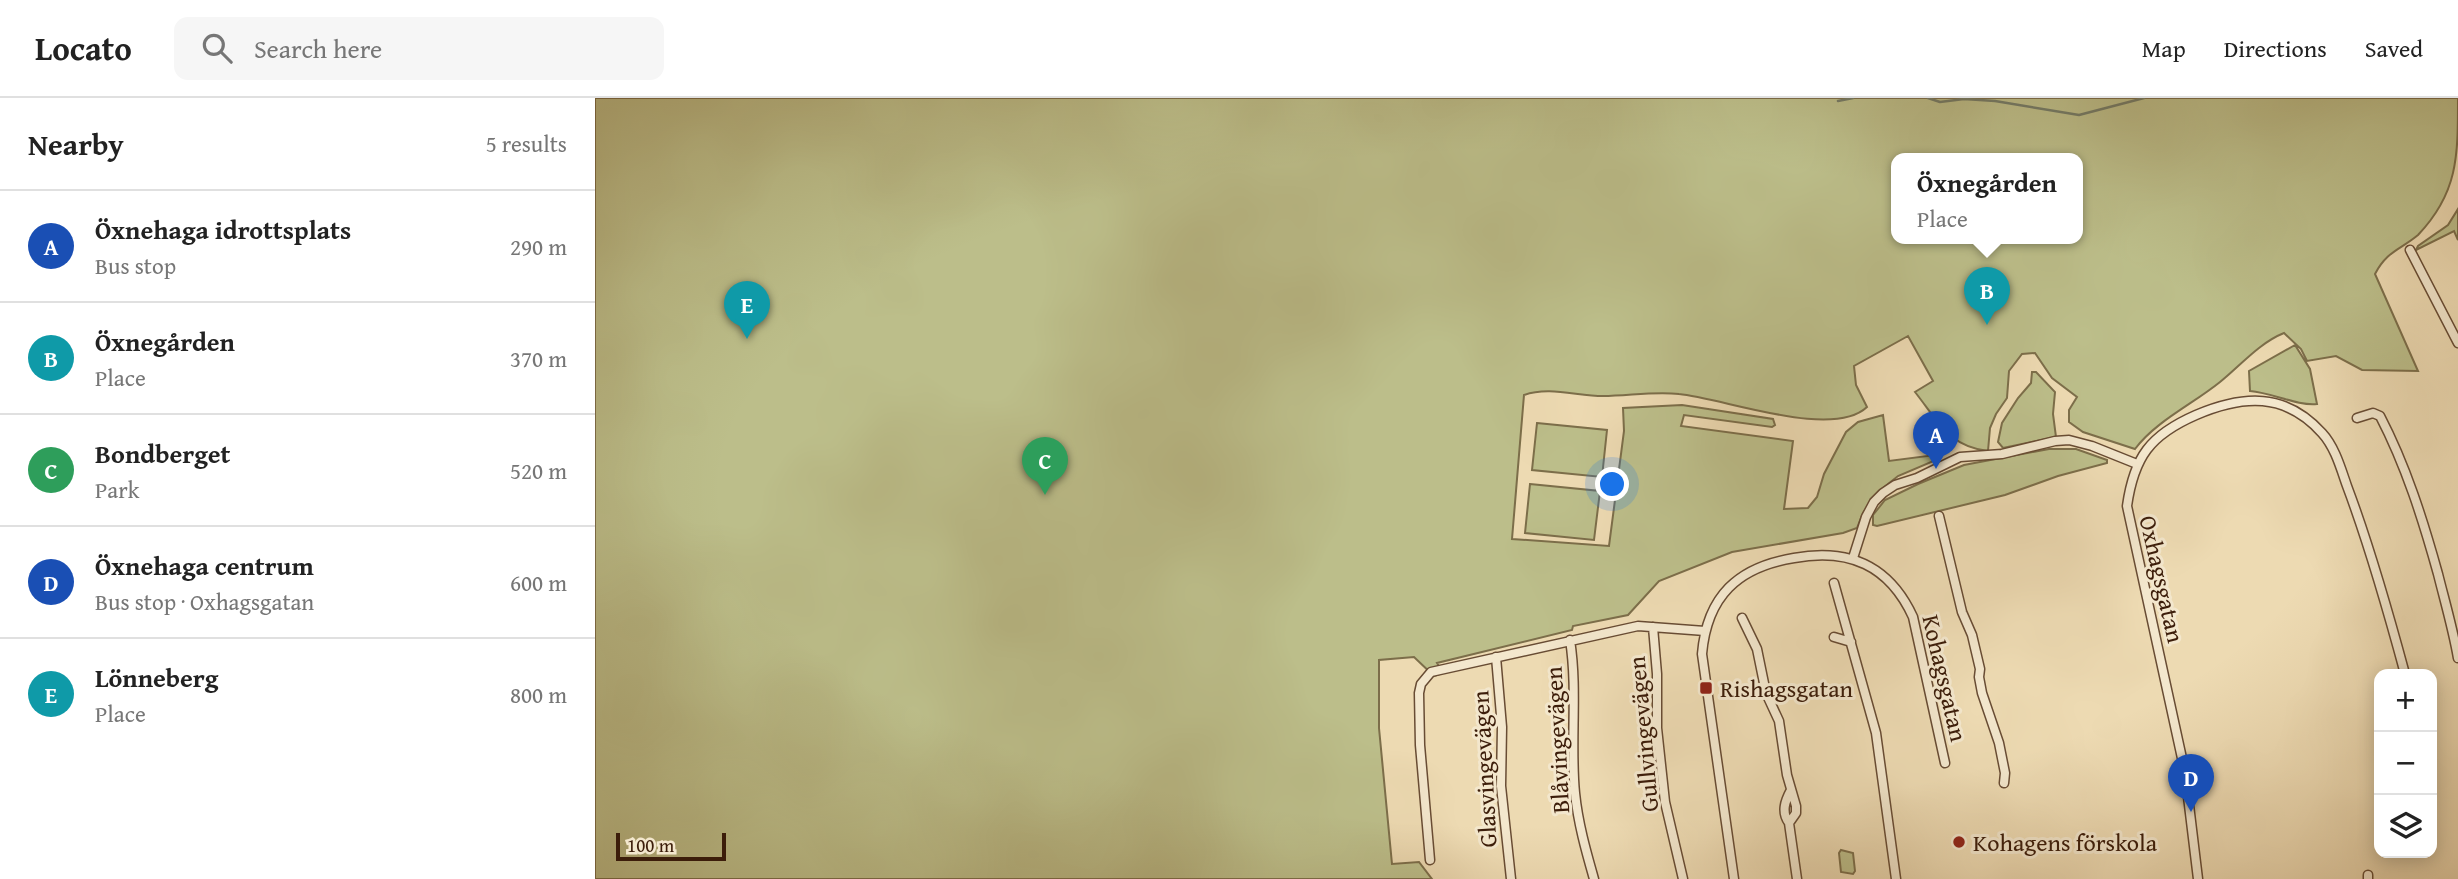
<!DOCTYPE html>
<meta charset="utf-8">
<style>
body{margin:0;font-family:"Gentium Book Plus",serif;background:#f6f6f6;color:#222}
.controls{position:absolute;right:21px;bottom:21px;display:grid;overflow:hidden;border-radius:14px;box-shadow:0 4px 18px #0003}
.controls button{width:63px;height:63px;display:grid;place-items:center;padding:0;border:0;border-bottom:2px solid #e0e0e0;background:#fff;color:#222;font:35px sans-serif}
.scale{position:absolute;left:21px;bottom:18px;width:110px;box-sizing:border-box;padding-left:7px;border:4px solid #3c1d0a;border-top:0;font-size:19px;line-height:24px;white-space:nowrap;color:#3c1d0a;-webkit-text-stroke:5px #f3e7cd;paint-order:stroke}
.you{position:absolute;left:1018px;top:387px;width:24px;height:24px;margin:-18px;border:5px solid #fff;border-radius:50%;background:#1a73e8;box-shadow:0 0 0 10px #1a73e833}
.badge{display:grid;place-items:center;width:46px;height:46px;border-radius:50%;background:#0f766e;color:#fff;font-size:23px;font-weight:700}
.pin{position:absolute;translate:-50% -58px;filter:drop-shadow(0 2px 4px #0008)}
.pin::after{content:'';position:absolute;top:37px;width:24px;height:21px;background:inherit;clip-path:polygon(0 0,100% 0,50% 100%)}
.popup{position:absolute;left:1296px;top:55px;width:192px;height:91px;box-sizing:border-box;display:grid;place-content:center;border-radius:14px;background:#fff;filter:drop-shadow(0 2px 5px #0005);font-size:23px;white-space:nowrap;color:#767676}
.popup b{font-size:26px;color:#222}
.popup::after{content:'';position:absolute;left:50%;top:100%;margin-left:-14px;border:14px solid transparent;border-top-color:#fff}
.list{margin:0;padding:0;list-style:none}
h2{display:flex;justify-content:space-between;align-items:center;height:91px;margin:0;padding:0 28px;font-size:30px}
h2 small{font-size:23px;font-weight:400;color:#767676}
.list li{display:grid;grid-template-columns:46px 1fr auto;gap:21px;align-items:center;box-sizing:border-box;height:112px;padding:0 28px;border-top:2px solid #e0e0e0}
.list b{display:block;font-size:26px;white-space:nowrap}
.list p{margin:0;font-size:23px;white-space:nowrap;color:#767676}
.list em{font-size:23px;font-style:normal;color:#767676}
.icon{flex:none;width:38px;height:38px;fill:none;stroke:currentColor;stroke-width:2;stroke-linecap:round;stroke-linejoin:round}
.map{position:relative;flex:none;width:1863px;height:781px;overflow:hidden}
header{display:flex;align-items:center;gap:42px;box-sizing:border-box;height:98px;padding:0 35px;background:#fff;border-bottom:2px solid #e0e0e0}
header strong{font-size:33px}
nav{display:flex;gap:38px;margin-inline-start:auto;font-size:24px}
.search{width:490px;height:63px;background:#f6f6f6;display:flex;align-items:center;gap:18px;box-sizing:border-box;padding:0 24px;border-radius:14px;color:#767676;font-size:26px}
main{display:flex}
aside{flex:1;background:#fff}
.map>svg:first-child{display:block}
</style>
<header>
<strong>Locato</strong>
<div class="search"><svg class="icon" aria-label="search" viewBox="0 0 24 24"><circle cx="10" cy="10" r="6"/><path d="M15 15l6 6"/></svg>Search here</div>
<nav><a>Map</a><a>Directions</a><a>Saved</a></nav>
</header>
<main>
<aside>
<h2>Nearby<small>5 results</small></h2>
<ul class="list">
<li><span class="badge" style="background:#1a4fb4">A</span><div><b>Öxnehaga idrottsplats</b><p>Bus stop</p></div><em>290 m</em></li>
<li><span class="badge" style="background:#0f9aa8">B</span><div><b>Öxnegården</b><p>Place</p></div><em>370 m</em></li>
<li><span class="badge" style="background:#2e9e5b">C</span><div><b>Bondberget</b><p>Park</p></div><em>520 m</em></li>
<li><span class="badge" style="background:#1a4fb4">D</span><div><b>Öxnehaga centrum</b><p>Bus stop · Oxhagsgatan</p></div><em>600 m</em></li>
<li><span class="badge" style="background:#0f9aa8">E</span><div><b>Lönneberg</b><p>Place</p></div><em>800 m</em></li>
</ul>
</aside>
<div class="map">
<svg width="1863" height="781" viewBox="0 0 1863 781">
<rect width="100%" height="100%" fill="#eddab2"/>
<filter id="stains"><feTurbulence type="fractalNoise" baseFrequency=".00286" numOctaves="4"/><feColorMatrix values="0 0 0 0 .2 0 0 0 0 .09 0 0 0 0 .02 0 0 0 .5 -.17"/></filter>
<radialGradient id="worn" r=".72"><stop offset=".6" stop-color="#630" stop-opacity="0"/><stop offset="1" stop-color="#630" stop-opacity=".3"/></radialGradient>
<path fill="#bcbe8a" stroke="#7c6e4a" stroke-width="2" fill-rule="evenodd" d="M0,0H1863C1863,59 1863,95 1823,137C1805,152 1792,153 1780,176L1823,273L1767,272L1741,258L1712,263L1706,251L1689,235C1664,245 1645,268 1625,284C1598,306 1561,323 1540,351L1488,334L1474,324V312L1482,299L1457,280L1440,255L1427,256L1414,273L1412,300L1401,316L1395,330L1393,353C1354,349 1343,323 1320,294L1338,283L1313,238L1259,268L1261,287L1272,309C1237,342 1128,300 1084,296C1059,293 1033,298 1008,298C982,298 954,288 929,297L917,441L1014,448L1029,333L1028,310L1087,307L1178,321L1180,327L1177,329L1089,317L1086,328L1198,343L1189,411L1213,410L1222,399L1229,376L1251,334L1263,324L1288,317L1294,363L1333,358L1329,326L1347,347V354L1341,362L1303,378L1283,394L1268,415L1262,430L1248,435L1137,454L1064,483L1033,517L978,528L977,532L842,565L848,575L839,578L819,559L784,562V630L797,766L824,764L837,781H0ZM1301,61H1483V141H1301Z
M1863,111V142L1859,133L1821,152L1823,148L1853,127Z
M1700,247L1715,271L1722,306C1702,308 1678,295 1655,293L1654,273Z
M1437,274H1441L1460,294L1458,316L1461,339L1408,350L1403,344L1407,325L1423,300L1436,285Z
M942,325L1012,332L1007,379L937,372Z
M1454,351H1481L1512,362V365L1463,378L1410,397L1282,428L1278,427V417L1290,402L1323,386L1369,367Z
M935,386L1005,393L999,442L930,435Z
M1246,752L1258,755L1260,773L1258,776L1246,774L1244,755Z"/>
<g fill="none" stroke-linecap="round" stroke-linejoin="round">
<path stroke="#747c68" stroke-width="2.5" d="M1333,0L1345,4L1369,1L1400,3L1484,17L1549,0
M1243,3L1258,0"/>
<g stroke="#684c34" stroke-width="11">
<path id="minor" d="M1815,152L1863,245
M1762,320L1778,315L1785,318C1811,368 1828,422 1843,476C1850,504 1858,531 1863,560
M1344,418L1367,514L1377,537L1385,571L1384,579L1387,595L1404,645L1410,675L1409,685
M1258,460L1271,419L1279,404L1288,395L1300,387L1322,380L1365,359L1407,356L1460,343L1474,342L1497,348L1542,366
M1239,485L1281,635L1301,781
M1147,520L1162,551L1171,595L1184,623L1192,677L1201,708V715L1194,725L1202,781
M1058,529L1062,576V630L1070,704L1088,781
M1239,539L1256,544
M975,542C983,593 975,645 980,695C983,725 991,753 999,781
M901,559L907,629L906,688L916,781
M1194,725C1186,714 1190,703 1196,692
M835,762L825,647L824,595L826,586L836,574L1043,528L1110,533
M1139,781L1107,556C1112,498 1143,469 1199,460C1254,450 1294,467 1318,519L1350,665
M1603,781L1590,674L1532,408C1539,359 1555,337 1601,317C1648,297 1690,294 1727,335C1740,349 1746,371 1752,388C1775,449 1793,513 1810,576
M1773,781V777"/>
</g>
<use href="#minor" stroke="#f3e7cd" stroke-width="8"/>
</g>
<g fill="#8f2418" stroke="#f3e7cd" stroke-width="2.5">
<rect x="1104" y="583" width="14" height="14" rx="3.5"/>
<circle cx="1364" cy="744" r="7"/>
</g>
<g text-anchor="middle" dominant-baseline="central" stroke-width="6" stroke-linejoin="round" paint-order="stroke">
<g font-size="24" fill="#3c1d0a" stroke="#f3e7cd">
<text transform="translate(1567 481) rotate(77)">Oxhagsgatan</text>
<text transform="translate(1350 580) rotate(77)">Kohagsgatan</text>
<text transform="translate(1048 636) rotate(-95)">Gullvingevägen</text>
<text transform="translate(962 642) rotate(-93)">Blåvingevägen</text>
<text transform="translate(889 671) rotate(-93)">Glasvingevägen</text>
</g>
<g font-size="24" fill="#3c1d0a" stroke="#f3e7cd" text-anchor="start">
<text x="1125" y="590">Rishagsgatan</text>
<text x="1378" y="744">Kohagens förskola</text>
</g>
</g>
<rect width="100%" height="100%" filter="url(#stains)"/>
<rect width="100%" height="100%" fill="url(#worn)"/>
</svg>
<div class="controls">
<button>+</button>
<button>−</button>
<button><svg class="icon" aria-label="layers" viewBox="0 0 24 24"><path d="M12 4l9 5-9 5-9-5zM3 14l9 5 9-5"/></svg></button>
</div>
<div class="scale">100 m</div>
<div class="you"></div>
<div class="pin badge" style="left:1341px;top:371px;background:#1a4fb4">A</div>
<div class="pin badge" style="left:1392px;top:227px;background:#0f9aa8">B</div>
<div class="popup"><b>Öxnegården</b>Place</div>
<div class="pin badge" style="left:450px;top:397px;background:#2e9e5b">C</div>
<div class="pin badge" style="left:1596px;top:714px;background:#1a4fb4">D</div>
<div class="pin badge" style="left:152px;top:241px;background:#0f9aa8">E</div>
</div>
</main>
